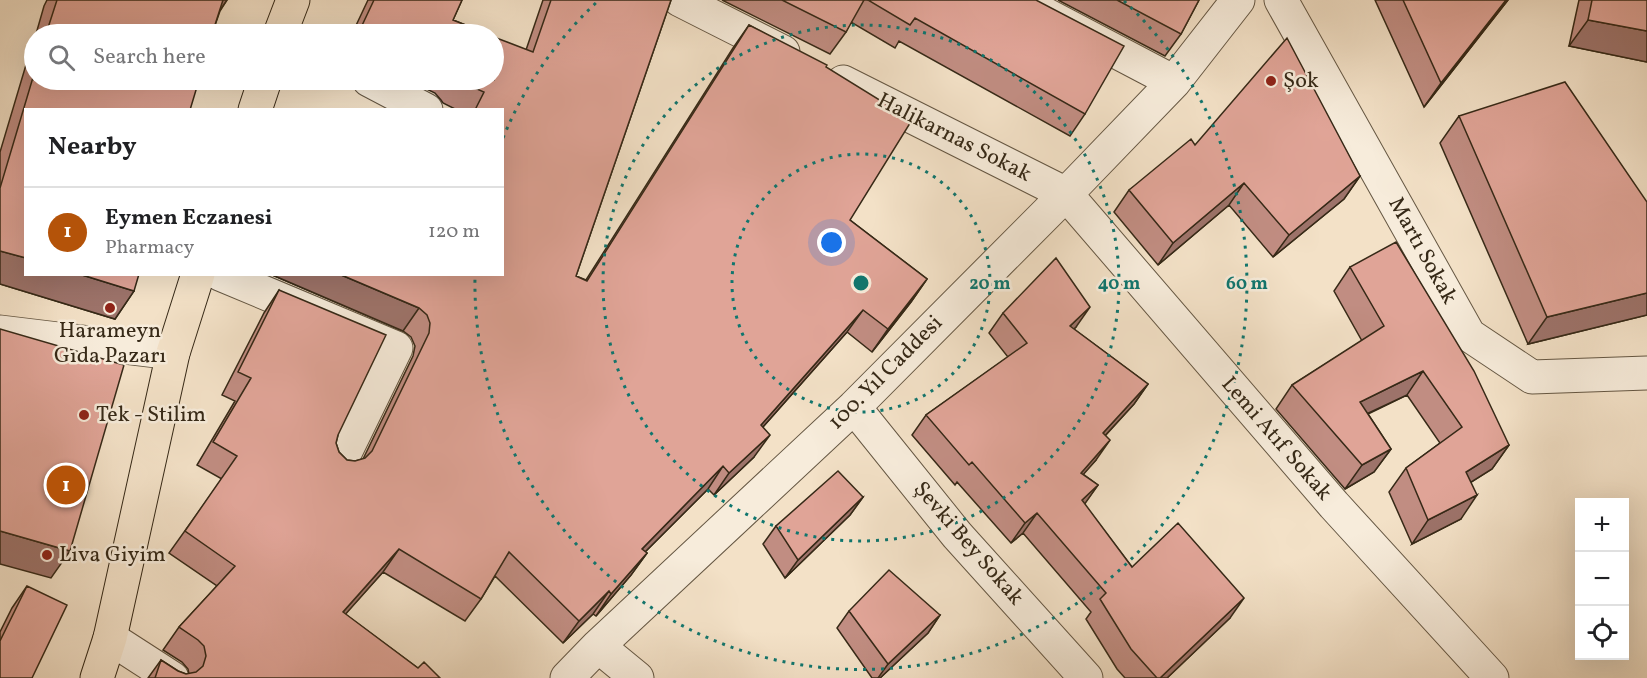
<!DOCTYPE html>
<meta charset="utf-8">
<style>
body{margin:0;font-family:Vollkorn,serif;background:#f6f6f6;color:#202124}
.controls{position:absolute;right:18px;bottom:18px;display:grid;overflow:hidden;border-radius:0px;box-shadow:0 6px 24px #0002}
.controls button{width:54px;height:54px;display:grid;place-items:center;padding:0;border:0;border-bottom:2px solid #e0e0e0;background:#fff;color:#202124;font:30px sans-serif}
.you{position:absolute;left:832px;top:243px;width:21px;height:21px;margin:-15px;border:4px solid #fff;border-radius:50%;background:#1a73e8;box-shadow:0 0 0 9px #1a73e833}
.badge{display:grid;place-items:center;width:39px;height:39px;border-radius:50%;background:#b45309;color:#fff;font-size:20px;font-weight:700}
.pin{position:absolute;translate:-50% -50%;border:3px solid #fff;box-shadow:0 2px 6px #0006}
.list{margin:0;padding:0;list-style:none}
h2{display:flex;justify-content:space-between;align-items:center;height:78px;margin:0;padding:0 24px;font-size:26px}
h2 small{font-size:20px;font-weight:400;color:#757577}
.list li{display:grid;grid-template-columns:39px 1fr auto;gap:18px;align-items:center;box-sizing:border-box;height:90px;padding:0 24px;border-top:2px solid #e0e0e0}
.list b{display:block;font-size:22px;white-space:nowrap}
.list p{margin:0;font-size:20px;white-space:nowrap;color:#757577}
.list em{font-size:20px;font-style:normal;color:#757577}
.icon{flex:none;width:33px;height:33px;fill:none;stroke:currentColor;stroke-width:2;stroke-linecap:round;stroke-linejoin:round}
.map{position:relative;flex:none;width:1647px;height:678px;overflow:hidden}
.search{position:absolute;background:#fff;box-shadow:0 6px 24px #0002;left:24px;top:24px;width:480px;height:66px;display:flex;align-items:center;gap:15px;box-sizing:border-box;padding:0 21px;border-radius:33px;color:#757577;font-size:22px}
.panel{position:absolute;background:#fff;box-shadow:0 6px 24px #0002;left:24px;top:108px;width:480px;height:168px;border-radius:0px}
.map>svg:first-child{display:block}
</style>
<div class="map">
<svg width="1647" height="678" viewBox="0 0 1647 678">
<rect width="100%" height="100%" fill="#f3e1c7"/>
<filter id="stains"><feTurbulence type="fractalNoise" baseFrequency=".00333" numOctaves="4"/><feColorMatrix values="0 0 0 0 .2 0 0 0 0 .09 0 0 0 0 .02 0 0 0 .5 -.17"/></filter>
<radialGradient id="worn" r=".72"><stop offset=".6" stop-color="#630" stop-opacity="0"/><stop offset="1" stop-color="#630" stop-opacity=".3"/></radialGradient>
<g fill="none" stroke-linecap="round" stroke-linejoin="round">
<g stroke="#655743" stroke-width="35">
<path id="minor" d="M680,0L783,52
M1018,0L1174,82
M1281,0L1469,335L1532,377L1647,373
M369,80L426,110
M843,82L1066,194L1334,505L1492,678
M220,274L396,348L339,465
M0,332L173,353
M854,407L957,535L1086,678
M110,638L172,678
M598,646L637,678
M567,678L598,646L854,407L1066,194L1174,82L1238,0"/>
</g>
<g stroke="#362917" stroke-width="35">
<path id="major" d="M280,34L293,0
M255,110L265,80
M97,678L110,638L173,353L198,274"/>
</g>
<use href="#minor" stroke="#f7ecdb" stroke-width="33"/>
<use href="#major" stroke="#f3e1c7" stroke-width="33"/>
</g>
<path fill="#c18d82" stroke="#362917" stroke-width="1.5" d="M47,0H227L220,11L212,34H36L44,6Z
M368,0H462L453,20L488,34H352Z
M543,0H671L576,276L586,280L733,48L749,25L826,67L850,220L927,279L911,302L872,352L847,332L763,427L754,457L714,495L708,489L645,552L647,553L631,575L596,616L593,614L563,643L495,576L481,599L465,621L383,572L345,614L418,668L440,678H148L161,660L178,671L186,674H189L188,669L182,662L163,650L179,627L217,586L169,553L222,479L197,465L235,401L222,395L264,313L279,290L338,435L336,443L339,452L347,460L355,461L363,459L413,356L415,346L411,337L403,331L270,274H502V110H457L443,103L441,100L435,93L408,80H494L526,50Z
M722,0H1036L1085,114L1070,136L899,41L895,48L851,22L846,32L830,54Z
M1058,0H1199L1181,34L1165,56Z
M1375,0H1508L1424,107Z
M1579,0H1647V62L1569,46Z
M34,38V80L134,291L115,319L0,284V152Z
M1459,116L1647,202V315L1528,344L1440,143Z
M1195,145L1360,176L1344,199L1273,257L1229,205L1158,265L1114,212L1129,190Z
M1350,267L1509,445L1492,469L1471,482L1461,519L1412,544L1389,492L1406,468L1440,443L1407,395L1368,414L1391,449L1374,472L1345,489L1276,409L1292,385L1362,341L1334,291Z
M1003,313L1076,327L1074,329L1148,384L1134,404L1105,436L1096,460L1083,474L1098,485L1084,504L1132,567L1230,618L1167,678H1125L1117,669L1086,619L1091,612L1023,533L1011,543L957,482L955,485L912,435L926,415L1008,357L989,333Z
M863,497L850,515L785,578L763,544L776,526Z
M27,586L0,678V632L12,608Z
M849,611L940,615L928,633L880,678H872L837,628Z"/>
<path fill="#9d736a" stroke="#362917" stroke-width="1.5" d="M219,0H227L213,20Z
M1506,0H1508L1424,107L1441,83Z
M1588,20L1647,31V62L1569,46Z
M1360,176L1344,199L1273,257L1289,235Z
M1244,183L1229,205L1158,265L1173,243Z
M0,251L26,258V274H79L134,291L115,319L0,284Z
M270,274H339L419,308L403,331Z
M927,279L911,302L872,352L888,329Z
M1647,293V315L1528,344L1547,317Z
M1090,307L1076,327L1056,346L1070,326Z
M863,310L847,332L745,447L761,425Z
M1423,371L1407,395L1343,425L1360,402Z
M1148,384L1134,404L1089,453L1103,433Z
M770,435L754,457L714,495L729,473Z
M1110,440L1096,460L1067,493L1081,473Z
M1509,445L1492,469L1449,496L1466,472Z
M1391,449L1374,472L1345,489L1362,465Z
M723,466L708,489L626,571L642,549Z
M1098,485L1084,505L1082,500Z
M1477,495L1461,519L1412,544L1428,520Z
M863,497L850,515L785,578L798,560Z
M1037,513L1023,533L1011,543L1025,523Z
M0,531L70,551L51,578L0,564Z
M399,549L383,572L327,635L343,612Z
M647,553L631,575L596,616L611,594Z
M609,591L593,614L563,643L579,621Z
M1244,598L1230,618L1167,678H1160Z
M940,615L928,633L880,678H878L888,664Z"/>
<path fill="#e0a497" stroke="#362917" stroke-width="1.5" d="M57,0H223L212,34H46Z
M374,0H462L453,20L488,34H358Z
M551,0H671L576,276L587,281L749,25L827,65L826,67L912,120L850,220L927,279L888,329L863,310L761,425L770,435L729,473L723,466L642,549L647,553L611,594L609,591L579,621L509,552L481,599L399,549L343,612L418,668L424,662L440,678H155L161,660L178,671L186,674L196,672L203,666L206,656L204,646L198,640L179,627L235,566L185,531L237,456L213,442L251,378L238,372L279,290L386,335L338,435L336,443L339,452L347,460L355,461L365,458L372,451L429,333L430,323L427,315L419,308L339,274H502V110H475L484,92L459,81L458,80H494V37L533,52Z
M782,0H864L846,32Z
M868,0H1036L1124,46L1085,114L915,18L910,25Z
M1117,0H1199L1181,34Z
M1403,0H1506L1441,83Z
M1592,0H1647V31L1588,20Z
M1287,38L1360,176L1289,235L1244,183L1173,243L1129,190L1191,139L1195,145Z
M34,74V80H199L190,110H26V258L0,251V188Z
M1565,82L1647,202V293L1547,317L1459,116Z
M1396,242L1474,371L1509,445L1466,472L1477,495L1428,520L1406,468L1462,427L1423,371L1360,402L1391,449L1362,465L1292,385L1384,326L1350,267Z
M1056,258L1090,307L1070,326L1148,384L1103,433L1110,440L1081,473L1098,485L1082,500L1132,567L1178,523L1244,598L1160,678H1157L1131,649L1100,599L1106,593L1037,513L1025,523L972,462L969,465L926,415L1027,343L1003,313Z
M79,274H139L134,291Z
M0,329L124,365L70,551L0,531Z
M838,471L863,497L798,560L776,526Z
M889,570L940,615L888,664L849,611Z
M27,586L67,605L32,678H0V641Z"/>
<g fill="none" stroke="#0f766e" stroke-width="3" stroke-dasharray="3 6">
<circle cx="861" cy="283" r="129"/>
<circle cx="861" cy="283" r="258"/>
<path d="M503 138A386 386 0 0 1 598 1M1124 1A386 386 0 1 1 475 276"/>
</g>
<g fill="#8f2418" stroke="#f7ecdb" stroke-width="2">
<circle cx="1271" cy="81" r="6"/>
<circle cx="110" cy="308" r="6"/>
<circle cx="84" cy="415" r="6"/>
<circle cx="47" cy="555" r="6"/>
</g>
<g text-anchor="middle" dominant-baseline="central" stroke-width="5" stroke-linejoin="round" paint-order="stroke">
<g font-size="22" fill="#362917" stroke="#f7ecdb" text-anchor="start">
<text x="1283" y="81">Şok</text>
<text x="110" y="331" text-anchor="middle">Harameyn<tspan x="110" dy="25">Gıda Pazarı</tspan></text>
<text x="96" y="415">Tek - Stilim</text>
<text x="59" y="555">Liva Giyim</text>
</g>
<g font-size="22" fill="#362917" stroke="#f7ecdb">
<text transform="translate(954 138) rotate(27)">Halikarnas Sokak</text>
<text transform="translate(1422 251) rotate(61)">Martı Sokak</text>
<text transform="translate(886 373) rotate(-45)">100. Yıl Caddesi</text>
<text transform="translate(1276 439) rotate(49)">Lemi Atıf Sokak</text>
<text transform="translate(968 544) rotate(49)">Şevki Bey Sokak</text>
</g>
</g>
<circle cx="861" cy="283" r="9" fill="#0f766e" stroke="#f7ecdb" stroke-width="3"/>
<g font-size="18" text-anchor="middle" font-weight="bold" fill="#0f766e" stroke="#f7ecdb" stroke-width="5" stroke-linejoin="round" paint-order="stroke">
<text x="990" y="289">20 m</text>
<text x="1119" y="289">40 m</text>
<text x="1247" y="289">60 m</text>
</g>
<rect width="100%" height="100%" filter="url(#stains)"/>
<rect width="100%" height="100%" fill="url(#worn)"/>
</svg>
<div class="controls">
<button>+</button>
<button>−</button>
<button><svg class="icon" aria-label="locate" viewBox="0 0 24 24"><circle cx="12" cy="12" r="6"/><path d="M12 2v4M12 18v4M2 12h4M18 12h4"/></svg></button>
</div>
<div class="you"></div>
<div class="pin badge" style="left:66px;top:485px">1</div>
<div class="search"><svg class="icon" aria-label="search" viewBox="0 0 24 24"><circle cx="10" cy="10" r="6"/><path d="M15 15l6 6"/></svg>Search here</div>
<section class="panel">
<h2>Nearby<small></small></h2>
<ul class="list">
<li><span class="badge">1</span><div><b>Eymen Eczanesi</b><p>Pharmacy</p></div><em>120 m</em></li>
</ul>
</section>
</div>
